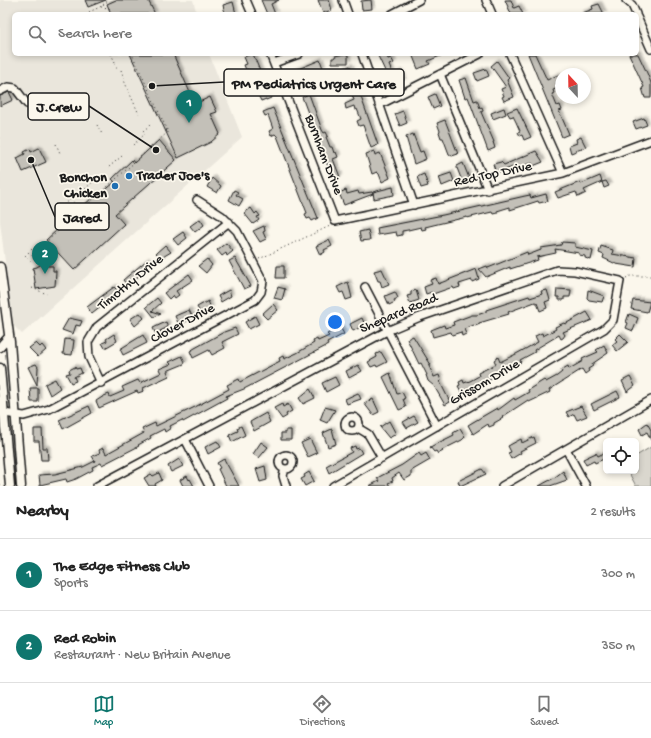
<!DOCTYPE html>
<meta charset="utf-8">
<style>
body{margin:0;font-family:"Gochi Hand",sans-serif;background:#f2f2f2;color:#222}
.controls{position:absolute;right:12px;bottom:12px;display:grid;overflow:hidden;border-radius:6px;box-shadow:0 2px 6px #0003}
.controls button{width:36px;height:36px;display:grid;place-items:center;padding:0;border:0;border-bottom:1px solid #e0e0e0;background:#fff;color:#222;font:20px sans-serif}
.compass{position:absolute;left:555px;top:68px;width:36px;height:36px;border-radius:50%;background:#fff;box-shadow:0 2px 6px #0003;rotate:338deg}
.you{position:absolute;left:335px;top:322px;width:14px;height:14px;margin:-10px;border:3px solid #fff;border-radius:50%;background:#1a73e8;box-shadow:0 0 0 6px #1a73e833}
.badge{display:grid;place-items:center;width:26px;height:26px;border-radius:50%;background:#0f766e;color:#fff;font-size:13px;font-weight:700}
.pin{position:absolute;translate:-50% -33px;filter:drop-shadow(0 1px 2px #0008)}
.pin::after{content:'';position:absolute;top:21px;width:14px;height:12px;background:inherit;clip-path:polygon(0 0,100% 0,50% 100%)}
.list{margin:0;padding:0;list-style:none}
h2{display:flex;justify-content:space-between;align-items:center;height:52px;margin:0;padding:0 16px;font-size:17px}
h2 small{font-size:13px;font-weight:400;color:#767676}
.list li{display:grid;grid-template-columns:26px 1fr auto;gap:12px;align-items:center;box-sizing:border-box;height:72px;padding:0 16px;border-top:1px solid #e0e0e0}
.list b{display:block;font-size:15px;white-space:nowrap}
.list p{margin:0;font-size:13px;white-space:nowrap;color:#767676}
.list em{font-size:13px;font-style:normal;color:#767676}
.icon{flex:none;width:22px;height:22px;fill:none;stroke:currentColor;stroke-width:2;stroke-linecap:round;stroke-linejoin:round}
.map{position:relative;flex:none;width:651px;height:486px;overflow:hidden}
.search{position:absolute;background:#fff;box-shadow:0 2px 6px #0003;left:12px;right:12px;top:12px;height:44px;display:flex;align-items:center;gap:10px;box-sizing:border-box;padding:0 14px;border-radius:6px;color:#767676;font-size:15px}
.sheet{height:196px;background:#fff}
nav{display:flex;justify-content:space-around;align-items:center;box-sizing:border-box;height:56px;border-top:1px solid #e0e0e0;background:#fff;font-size:11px;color:#767676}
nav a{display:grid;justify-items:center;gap:2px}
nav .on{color:#0f766e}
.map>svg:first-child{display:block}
</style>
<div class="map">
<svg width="651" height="486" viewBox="0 0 651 486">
<defs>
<filter id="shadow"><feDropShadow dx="2.5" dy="-2.5" stdDeviation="1" flood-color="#0004"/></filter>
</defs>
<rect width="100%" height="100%" fill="#fbf7ec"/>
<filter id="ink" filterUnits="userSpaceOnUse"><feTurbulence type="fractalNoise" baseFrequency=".025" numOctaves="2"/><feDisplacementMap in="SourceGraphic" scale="8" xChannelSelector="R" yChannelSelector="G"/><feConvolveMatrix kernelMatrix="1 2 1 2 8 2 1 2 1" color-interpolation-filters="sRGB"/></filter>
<g filter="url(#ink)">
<path fill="#eae6dc" d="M0,0H193L197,14H14V54H209L242,137L22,334L13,325L0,222Z"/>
<path fill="#dad7ce" stroke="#7b7a75" d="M651,447V486H636L628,471H636V456Z"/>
<path fill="#c3c0b8" stroke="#1c1c1c" filter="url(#shadow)" d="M85,0H106L88,7Z
M116,0H148L155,14H111L107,4Z
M261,0H279L271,4L275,14H267Z
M318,0H329L332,10L323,13Z
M371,0L372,9L362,10L361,1Z
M505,0H511L514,8L519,6L523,14H511Z
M233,2L236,14H225L223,5Z
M599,4L604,14H580L593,9L592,6Z
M130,54H173L195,104L210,97L217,112L211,114L220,134L211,142L178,158Z
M251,54H253L271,98L266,100V99L261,101L258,95L261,94L256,83L251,85L250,81L253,80L248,69L246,70L244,65L247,64L244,57Z
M344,54L348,55V63H332V58H335V56Z
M381,54H386L388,59L391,58L394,63L389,65L393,75L400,72L404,80L391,85L390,82L387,83L385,78L387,77L386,73L378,56Z
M412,54H445L428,61L430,64L418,69Z
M528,54H535L547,80L558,75L560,81L556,83L558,88L553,90L554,93L552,94L557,106L560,105L562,110L559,111L569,134L562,137Z
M629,54H638L647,73L651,83V98H645L642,88L644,87Z
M320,60L323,68L294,80L291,72Z
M497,61L509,78L507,80L514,97L504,101L502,97L504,96L501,89L506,87L491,66Z
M350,66L378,145L371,148L363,125L359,126L357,121L361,119L357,109L355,110L354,106L346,109L345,104L354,100L350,90L337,94L335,89L349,86L343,69Z
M486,69L489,76L477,81L474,73Z
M466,78L474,101L477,100L480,108L482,107L483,111L481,112L494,142H493L495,148L488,151L468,97L465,98L459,80Z
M9,92L13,100L0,106V96Z
M309,94L322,130L324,133L326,132L328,136L326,137L330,147H332L334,153L336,152L338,157L333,159L340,177L333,180L302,97Z
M435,94L440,106L433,109L428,97Z
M273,108L318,218L312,221L310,218L307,219L305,214L307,213L277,136L275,134L271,136L269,131L273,129L268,115L265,116L263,112Z
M504,108L506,114L493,119L491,113Z
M517,108L531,137L524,140L522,135L520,136L518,132L520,131L516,122L513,116L510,117L507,112Z
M403,111L407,123L400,126L395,114Z
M644,118L647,125L636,129L633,122Z
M445,120L458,154L452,156L449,154L443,138H441L439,132L440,131L437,123Z
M413,134L420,152L423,151L426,159L414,164L406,137Z
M581,137L586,147L571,153L569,146L577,143L576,139Z
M159,140L176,160L115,214L124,224L74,270L46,240L93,197L95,199L115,182L112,179L132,160L134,163Z
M39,148L46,162L23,172L17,158L25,154L24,152L30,149L31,152Z
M374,151L375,155L380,153L390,178L382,182L379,174L377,172L372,174L366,154Z
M536,151L543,162L533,166L532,163L514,169L513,167L496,173L493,164L501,162L504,165Z
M463,163L469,178L462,181L457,168V166Z
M451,173L454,181L442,186L439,177Z
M424,174L428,186L421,188L417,177Z
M600,176L602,182L606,181L609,186L604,188L602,182L584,190L586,193L578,197L576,192L558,198L555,192L580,182L581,184Z
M212,178L221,186L217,193L207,187Z
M393,187L394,195L374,199L373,192Z
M234,190L238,192L236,195L243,199L239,206L229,200Z
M346,190L347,194L358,191L359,194L372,192L373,194L344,205L339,193Z
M546,194L548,201L539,203L538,201L510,210V207L497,211V213L493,214L492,212L467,218V217L425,227L426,229L422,230L421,227L408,230L402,231V235L397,236L396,232L378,235L377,228L443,215L525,196L530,195L531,198Z
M251,208L255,214L257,212L260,216L257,217L259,220L253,224L244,213Z
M200,219L204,225L195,232L190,226Z
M264,226L265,231L263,232L266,239L260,242L253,231Z
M368,230L370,240L361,241L359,232Z
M183,232L187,238L178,245L173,239Z
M329,240L332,246L324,250L325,252L320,255L316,246Z
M562,242L575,243V247L593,251L591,260L585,258V256L579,255V253L555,249L556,253L537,257L538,260L510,269V267L486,277L479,269L487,266L488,268L527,252L528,255L541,250V248L561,245Z
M226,243L233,251L227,256L226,253L222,256L217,250Z
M165,245L171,252L161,258L156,253Z
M601,246L613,250L612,254L636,258L635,267L616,264L603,258L604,255L599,253Z
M235,258L251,286L244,289L229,261Z
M207,259L212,265L206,273L198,266Z
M147,260L152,266L127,285L123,280Z
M43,263L48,266H53V271H56L55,286L36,289L33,268L37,267Z
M277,266H284V278H276Z
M382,269L389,284L382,287L380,281H378L374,271Z
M476,269L479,279L472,282V280L459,284L460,287L454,289L453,287L433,294L432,292L426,294L424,287L432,284L430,280L436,278L438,284Z
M189,274L193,280L176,291L179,295L175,298L173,295L169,299L164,293Z
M348,282L352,298L346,300L343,292L340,293L337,287Z
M114,287L119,292L92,314L87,307Z
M278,287L285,289L282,300L274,298Z
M557,289L571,290L570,297H564V300H559V297H556Z
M229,290L231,296L221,302L218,296Z
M416,290L419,300L410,303L407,296L411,295V292Z
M547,290L550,300L545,302L547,308L540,311L537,303L535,302L508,312L509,314L479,323L480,324L475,326L474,325L464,329L466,334L462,336L461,332L452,335L451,332L433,337L431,330L444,325L445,328L454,325L453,322L472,315H477L486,312V310L529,296L530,298L542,294L541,291Z
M588,290L604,296L602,302L589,300L587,298Z
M395,292L398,298L394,300L395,302L389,305L385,296Z
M157,298L161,303L152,311L161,314L154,317L146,307Z
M633,300L650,302L647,312L631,309Z
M208,301L211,308L201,314L197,307Z
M273,304L278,310L267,319L262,314Z
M189,310L193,318L179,325L175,316Z
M587,312L592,320L563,332L565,335L563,338L561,339L559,335L534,350L535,352L520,360L521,362L515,365L514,362L504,368L501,373L469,392L468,389L462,393L458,386L460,385L459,382L463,380L464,383L470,381L479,376L478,373L496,364L494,360L498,357L500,362L516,354L538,342L535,336L542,333L543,336L556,329L555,327L564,323L565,324Z
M140,313L144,318L135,326L130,319Z
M629,314L638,318L633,331L626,328L628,323L626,322Z
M255,316L259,324L249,329L245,322Z
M69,318L82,321L80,326L76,325L73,334L62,330Z
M362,318L365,325L353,331L350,324Z
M166,322L168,327L160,331L162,334L157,337L153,328Z
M340,327L344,334L327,343L328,345L244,389L226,396L227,398L183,422L182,420L170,426L171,428L165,432L164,429L150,436L151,438L138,445L139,446L102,465L101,463L92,467L93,470L76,479L67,482L66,479L40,485L39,475L55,474L83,467L95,461L92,456L100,453L99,450L103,448L106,454L144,433L142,429L155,423L156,426L195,407L229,389L227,385L239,379L240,382L280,361L279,358L283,356L284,359L297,353L314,343L313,341L317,339L318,341L329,336L327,334Z
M235,328L238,334L222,342L225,348L212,355L209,350L193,358L190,351L195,348L224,332Z
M114,334L117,341L105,348L102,343L107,341L106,339Z
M620,334L628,342L617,351L612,345L617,341L615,339Z
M143,335L147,343L123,355L120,349Z
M413,336L431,365L429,366L434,377L439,375L441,381L440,382L450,402L445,405L434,386L428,381L426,375H427L421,363L419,364L407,339Z
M65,339L74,340L72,355L63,354Z
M36,343L40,347L42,345L46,350L38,357L29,348Z
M604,345L608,353L592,364L593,366L588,369L589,371L585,374L582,369L549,390L550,392L529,402L528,400L502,417L503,418L494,423V425L489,427L488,424L473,434L468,425L497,408L498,410L514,398L515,400L529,392L528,390L544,380L546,382L557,376L562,372L561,370L568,366L569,369L583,361L582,359L598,352L596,350Z
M381,352L387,362L377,367L376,365L371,367L368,362L377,357L376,354Z
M182,356L185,362L184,364L167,371L169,376L143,388L144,391L138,393L137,391L99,408L96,401L104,396L109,394L110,397L124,391L122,387L138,380L140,383L161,373L159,369L171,364L169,362Z
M36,364L38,367L37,385L28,367Z
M358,365L362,371L349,378L346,371Z
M75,367L76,369L80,368L82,373L74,377L76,381L71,383L66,374L70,373L69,370Z
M390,373L397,394L402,392L405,398L403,399L406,407L399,410L383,377Z
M335,377L339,385L326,392L322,383Z
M630,377L635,386L627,392L622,381Z
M55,379L60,388L50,395L45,384Z
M30,388H38V402H31Z
M310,389L315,398L303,404L299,398Z
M617,391L620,397L594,410L591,404Z
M358,393L361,399L347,404L345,399Z
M373,399L379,412L373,415L364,403Z
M282,404L283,407L288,404L292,411L286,414L287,416L282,419L274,408Z
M89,406L92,413L63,429L59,420Z
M581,406L587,416L577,420L574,414L569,417L566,412Z
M325,407L335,410L327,423L320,420Z
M266,413L270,422L254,431L250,422Z
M414,416L418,422L407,428L403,422Z
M389,421L396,434L389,438L380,427Z
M647,423L651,430V440L647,432L642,435L639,429Z
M241,426L245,435L232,442L229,435L238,431L237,428Z
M34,429H42L43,448H47L48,460H41L39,441H34Z
M332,429L336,444L328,447L323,433Z
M460,429L465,437L462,440L442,450L443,451L438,454L436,451L434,452L430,447L454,435L453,433Z
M286,430H291V440H281V433H286Z
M534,437L536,443L520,451L521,453L511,459L508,453L511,452L508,446L521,439L522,443Z
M310,439L317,453L308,457L301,443Z
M217,441L221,447L208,454L205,447Z
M261,442L268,447L259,458L253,454Z
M355,446L356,449L359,448L362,453L329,473L326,466L352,452L350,448Z
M606,452V458L595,463L594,461L586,465L583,459L596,453L598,456Z
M419,453L421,456L426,453L430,460L411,471V476L404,480L399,473L392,478L393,481L388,483L390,486H369L379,481L377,478L402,465Z
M179,459L183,466L171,472L168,466Z
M224,459L239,486H226L218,469L220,468L217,463Z
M265,466L267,480L260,482L256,469Z
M482,469L486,474L460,486L458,481Z
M563,471L567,480L550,486H539L554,478Z
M309,472L314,481L305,486L301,479L305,477L304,475Z
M159,473L162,480L155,484L156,486H149L144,478L151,474L153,476Z
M187,476L189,480L190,479L194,486H183L180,480Z"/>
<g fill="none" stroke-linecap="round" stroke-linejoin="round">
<g stroke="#1c1c1c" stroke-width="10">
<path id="minor" d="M246,0L252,14
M343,0L348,14
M486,0L492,14
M626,0L632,5L636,14
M392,14L419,0
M637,17L651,49
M270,54L335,221L563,173L651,140
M362,54L414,205
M510,54L563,173
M274,63L299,54
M440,74L488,190
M0,91L8,87L15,88L27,104
M379,105L480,54
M365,287L437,426
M101,383L89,357L88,342L97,327L229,222
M4,413L24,416L49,409L255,300L261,292L263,281L237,231L222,216L197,200
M345 424a7 7 0 1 1 14 0a7 7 0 1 1-14 0Z
M358,428L368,434L382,458
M185,439L209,486
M566,449L586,486
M279 462a7 7 0 1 1 14 0a7 7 0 1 1-14 0Z
M285,469L283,476L286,486
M97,486L387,331L420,317L557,270L575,271L620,281L613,320L604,329L333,486
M502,486L651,400"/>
</g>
<g stroke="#1c1c1c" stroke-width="11">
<path id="major" d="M0,267L10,342L21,486
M0,347L9,337
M0,368L10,486"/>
</g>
<path stroke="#1c1c1c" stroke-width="1" stroke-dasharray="1 3" stroke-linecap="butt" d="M101,7L109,8L114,14
M89,12L100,7L109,0
M111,54L116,64
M115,64L118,71
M121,70L124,78
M123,78L129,92
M129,92L139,114
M97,125L102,134
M143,131L150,125
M56,144L60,153
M133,145L145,134
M109,167L122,156
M85,189L97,178
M61,208L72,198
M64,211L75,201
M45,243L168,132L132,54
M31,249L38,256
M28,252L34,259
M41,253L42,251L39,247L42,245
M25,255L31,261
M259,259L330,226
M626,278L630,276H651
M32,288L47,294
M0,484V485"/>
<use href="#minor" stroke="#fbf7ec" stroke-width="7"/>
<use href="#major" stroke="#fbf7ec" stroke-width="8"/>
</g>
</g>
<g fill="#1f6fb2" stroke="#fbf7ec" stroke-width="1.5">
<circle cx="129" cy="176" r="4"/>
<circle cx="115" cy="186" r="4"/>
</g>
<g text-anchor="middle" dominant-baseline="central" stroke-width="3.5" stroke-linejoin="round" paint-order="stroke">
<g font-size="14" fill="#1c1c1c" stroke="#fbf7ec">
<text transform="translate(323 155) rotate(69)">Burnham Drive</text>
<text transform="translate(493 175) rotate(-12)">Red Top Drive</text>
<text transform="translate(131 283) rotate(-39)">Timothy Drive</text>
<text transform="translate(399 314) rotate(-23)">Shepard Road</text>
<text transform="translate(183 324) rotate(-28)">Clover Drive</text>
<text transform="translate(485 383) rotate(-30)">Grissom Drive</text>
</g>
<g font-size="14" font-weight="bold" fill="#1c1c1c" stroke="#fbf7ec" text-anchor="start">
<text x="137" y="176">Trader Joe's</text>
<text x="107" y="178" text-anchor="end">Bonchon<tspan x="107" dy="16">Chicken</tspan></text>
</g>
</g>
<path fill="none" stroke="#1c1c1c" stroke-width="1.5" d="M152 86L224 82M156 150L89 106M31 160L55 217"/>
<g fill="#1c1c1c" stroke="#fbf7ec" stroke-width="1.5">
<circle cx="152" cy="86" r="4"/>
<circle cx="156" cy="150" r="4"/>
<circle cx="31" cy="160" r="4"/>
</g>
<g fill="#fbf7ec" stroke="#1c1c1c" stroke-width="1.5">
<rect x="224" y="69" width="180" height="27" rx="4"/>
<rect x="28" y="93" width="61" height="27" rx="4"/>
<rect x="55" y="203" width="54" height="27" rx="4"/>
</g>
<g font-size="15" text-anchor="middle" font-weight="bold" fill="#1c1c1c">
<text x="314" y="88">PM Pediatrics Urgent Care</text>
<text x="59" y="111">J.Crew</text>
<text x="82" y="222">Jared</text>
</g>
</svg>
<div class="controls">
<button><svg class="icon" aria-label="locate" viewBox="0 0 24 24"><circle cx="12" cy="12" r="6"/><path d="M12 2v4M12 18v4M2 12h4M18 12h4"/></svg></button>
</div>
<svg class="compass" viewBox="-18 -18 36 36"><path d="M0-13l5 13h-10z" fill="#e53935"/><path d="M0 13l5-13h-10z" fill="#767676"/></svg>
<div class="you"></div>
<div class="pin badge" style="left:189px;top:123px">1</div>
<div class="pin badge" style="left:45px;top:274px">2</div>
<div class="search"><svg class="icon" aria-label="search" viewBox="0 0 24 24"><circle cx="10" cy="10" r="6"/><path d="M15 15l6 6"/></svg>Search here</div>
</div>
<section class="sheet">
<h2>Nearby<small>2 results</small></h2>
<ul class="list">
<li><span class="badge">1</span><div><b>The Edge Fitness Club</b><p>Sports</p></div><em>300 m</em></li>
<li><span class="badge">2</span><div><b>Red Robin</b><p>Restaurant · New Britain Avenue</p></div><em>350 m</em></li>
</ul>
</section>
<nav>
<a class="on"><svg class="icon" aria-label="map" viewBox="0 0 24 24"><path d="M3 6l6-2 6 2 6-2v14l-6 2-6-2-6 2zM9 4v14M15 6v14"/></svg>Map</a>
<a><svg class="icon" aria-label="directions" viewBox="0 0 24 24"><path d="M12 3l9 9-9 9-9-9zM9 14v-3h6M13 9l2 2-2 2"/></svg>Directions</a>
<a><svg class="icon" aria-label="saved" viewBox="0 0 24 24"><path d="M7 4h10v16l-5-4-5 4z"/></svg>Saved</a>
</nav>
